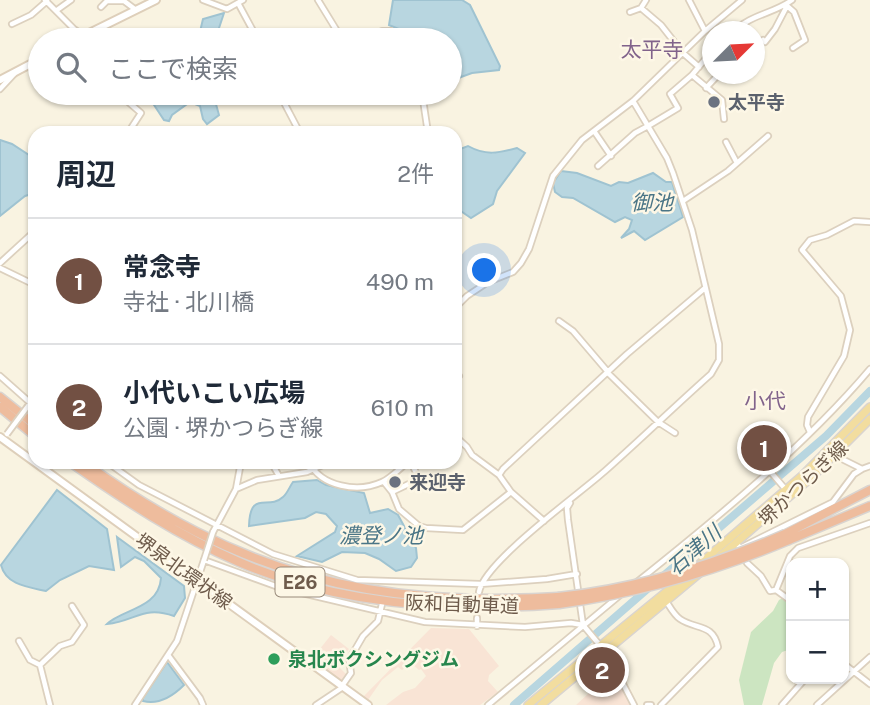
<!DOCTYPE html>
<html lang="ja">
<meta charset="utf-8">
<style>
body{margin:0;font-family:"Public Sans","Noto Sans JP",sans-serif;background:#f6f6f7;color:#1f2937}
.controls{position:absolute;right:21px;bottom:21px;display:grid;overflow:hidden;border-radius:14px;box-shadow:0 2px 5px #0004}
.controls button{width:63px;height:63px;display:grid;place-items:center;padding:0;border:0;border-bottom:2px solid #e0e1e3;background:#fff;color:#1f2937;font:35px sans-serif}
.compass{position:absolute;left:702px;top:21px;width:63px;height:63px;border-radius:50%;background:#fff;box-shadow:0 2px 5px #0004;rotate:66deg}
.you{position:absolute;left:485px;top:271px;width:24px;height:24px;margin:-18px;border:5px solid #fff;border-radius:50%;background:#1a73e8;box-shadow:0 0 0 10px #1a73e833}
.badge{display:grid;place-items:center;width:46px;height:46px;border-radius:50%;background:#725043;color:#fff;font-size:23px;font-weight:700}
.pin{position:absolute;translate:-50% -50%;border:4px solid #fff;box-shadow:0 2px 7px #0006}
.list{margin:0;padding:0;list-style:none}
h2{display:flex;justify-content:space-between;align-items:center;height:91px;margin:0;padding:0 28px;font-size:30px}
h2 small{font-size:23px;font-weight:400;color:#747a83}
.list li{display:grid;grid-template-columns:46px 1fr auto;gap:21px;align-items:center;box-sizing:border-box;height:126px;padding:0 28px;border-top:2px solid #e0e1e3}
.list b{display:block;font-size:26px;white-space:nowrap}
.list p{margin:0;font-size:23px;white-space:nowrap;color:#747a83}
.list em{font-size:23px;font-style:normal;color:#747a83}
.icon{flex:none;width:38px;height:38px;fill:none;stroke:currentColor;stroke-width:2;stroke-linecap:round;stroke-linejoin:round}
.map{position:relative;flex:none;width:870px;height:705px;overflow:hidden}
.search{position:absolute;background:#fff;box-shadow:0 2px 5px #0004;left:28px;top:28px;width:434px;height:77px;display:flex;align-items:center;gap:18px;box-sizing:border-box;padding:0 24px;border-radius:38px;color:#747a83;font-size:26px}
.panel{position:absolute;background:#fff;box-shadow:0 2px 5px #0004;left:28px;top:126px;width:434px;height:343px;border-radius:21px}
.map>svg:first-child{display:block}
</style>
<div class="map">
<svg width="870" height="705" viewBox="0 0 870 705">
<rect width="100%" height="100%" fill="#f9f3e1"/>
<path fill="#f9e4d5" d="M431,628L469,629L499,666L489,675L488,681L498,692L480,705H386L403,692L415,688L426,676L421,669L419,670L411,663L402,670L398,667L382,680L368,700L363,697Z
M331,635L349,649L336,664L347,675L341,682L319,666L323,662L315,655Z
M607,658L632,705H576L601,682L591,671Z"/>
<path fill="#cce5c1" d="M786,596L791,605V649L782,652L774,663L762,705H744L739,680L751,632L773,611L779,600Z"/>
<path fill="#b8d6e0" stroke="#9fc3d1" stroke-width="2" d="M393,0H462L470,5L500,66L499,70L472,73L450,81V40H407L399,29L389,25Z
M224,13L215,40H198L203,19Z
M166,93H208L207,97H214L219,115L207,124L203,119L200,106L190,102L172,115L169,121L164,120L154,105Z
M0,140L12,144L35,159V193L25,196L0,216Z
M468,146C486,156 498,153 517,148L525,153L497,191L493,204L471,218L455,207V151Z
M561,171L577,173L611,186L619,182L628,183L653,173L666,182H672L683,217L645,240L634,231L621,238L629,229L632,220L625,217L615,222L573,198L562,197L555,192L553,183Z
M317,480L326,485L364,493L370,513L388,509L398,515L416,548L417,558L411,567L396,571L379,559L365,553L342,552L322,562L297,556L335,532L337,526L326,514L316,512L305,518L249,526C250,489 268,511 283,497C287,494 290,486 293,482Z
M57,490L107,529L114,570L89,566L60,580L46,591C28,587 6,585 1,565Z
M117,537L184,586L185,598L174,616C143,605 136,621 107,624C122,609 159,609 161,578L144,561L135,557L121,567Z
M167,662L184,685C173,696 159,705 143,701V698Z"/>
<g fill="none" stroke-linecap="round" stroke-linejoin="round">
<path stroke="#b8d6e0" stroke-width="8" d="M662,577L826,436L870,391
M514,705L652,585"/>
<g stroke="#dcd0be" stroke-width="8">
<path id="minor" d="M45,0L74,29L90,40
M203,0L227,9L243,0
M318,0L337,31L338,40
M689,0L705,31
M238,3L258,40
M786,5L794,12L805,40L793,48
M101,7L107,1H124L136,10
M641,8L661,25L683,53L699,67
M57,10L71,0
M630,12L641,8L646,0
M12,24L31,15L47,1
M732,32C752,14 775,13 792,0
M367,40L382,31H391L400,40
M765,42L775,29L787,6
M754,47L763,40
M692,75L722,100L724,119
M706,88L719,74
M0,89L14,74
M118,93L141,113L128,133
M279,93L300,133
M422,93L428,133
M648,126L678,108L670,94L692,75L712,51
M594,131L611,156
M726,142L737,163
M598,166L635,133L648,126
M683,201L728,171L768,136
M0,263L35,231
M0,268L35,285
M455,308L467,296L488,282L513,272L521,263L529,249L553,176L582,140L633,101L705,31L742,0
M559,321L573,331L608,372
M608,373L658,422L675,433
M0,376L35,407
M455,379L459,376
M810,432L807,425L808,417L844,356L850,330L841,296L802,250L810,240L827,235L854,221L870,222
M455,436L467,447L472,455L499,475L511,492L544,521
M834,455L862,469L870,466
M107,462L139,485L273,554L357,580L480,584L547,579L577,574
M271,462L279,476
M309,462C321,487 358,493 382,482C391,478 400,468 408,462
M769,470L787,491
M499,475L503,469L627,354L705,288
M384,482L392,492L399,509L419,526L426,528L463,530L511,492
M236,489L257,480L307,472L329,462
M392,492L419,479L411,462
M570,503L567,508L568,520L583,625L608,655L634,705
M213,532L236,489L241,462
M737,543L747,563L761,576L770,591L776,590L790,556L798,548L870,523
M740,548L833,502L854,474L862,469
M637,582C716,519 805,446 870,369
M776,590L791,601
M479,592C484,562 578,495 605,471C641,439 675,406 711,374L719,360V344L692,230L673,173L667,158L633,101
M477,626V618
M19,641L30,660L40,665L60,646L72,642L84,625L72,606
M168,655L200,698L203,705
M790,660H791
M844,664L870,684
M40,665L50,705
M342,686L351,673L349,660L363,636L378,621L382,604
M135,705L177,641L204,560L281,588L425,622L525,627L571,623L583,625
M316,705L343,687
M488,705L619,596
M647,705H651
M661,705L718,647C713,623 696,630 680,619C674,615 670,607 666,601
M782,705L805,679
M817,705L870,657"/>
</g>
<g stroke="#decfba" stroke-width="10">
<path id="secondary" d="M75,40L156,0
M0,80L40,59
M0,437L368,705"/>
</g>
<g stroke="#d9d4d0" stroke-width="10">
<path id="primary" d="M716,560L813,476L870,419
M696,567L803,475L870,407
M528,705L682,579
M541,705L701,572"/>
</g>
<g stroke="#d9d4d0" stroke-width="11">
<path id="motorway" d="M0,397L35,425
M0,407L35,436
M70,462C124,500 179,536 239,562C338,605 453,612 559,604
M83,462C239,574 368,608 558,597
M785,534L870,490
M789,540L870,506"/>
</g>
<use href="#minor" stroke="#fff" stroke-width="4.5"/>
<use href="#secondary" stroke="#fff" stroke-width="6"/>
<use href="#primary" stroke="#f2dd9f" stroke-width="7"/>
<use href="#motorway" stroke="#eebc9d" stroke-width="8"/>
<g stroke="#dcd0be" stroke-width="8" stroke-linecap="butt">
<path id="minor-bridge" d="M7,434L28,406
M204,560L213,532"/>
</g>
<g stroke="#d9d4d0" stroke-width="11" stroke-linecap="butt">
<path id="motorway-bridge" d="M558,597C637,589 713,565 785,534
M559,604C639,593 715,571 789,540"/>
</g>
<use href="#minor-bridge" stroke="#fff" stroke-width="4.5"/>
<use href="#motorway-bridge" stroke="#eebc9d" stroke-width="8"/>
</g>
<g fill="#6b7280" stroke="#fdf7e6" stroke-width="2.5">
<circle cx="714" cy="102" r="7"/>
<circle cx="395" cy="482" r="7"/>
</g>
<circle fill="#2e9e5b" stroke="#fdf7e6" stroke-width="2.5" cx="274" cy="659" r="7"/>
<g text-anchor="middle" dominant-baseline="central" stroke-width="5" stroke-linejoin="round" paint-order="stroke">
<rect fill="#fdf7e6" stroke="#998a7a" stroke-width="2" x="275.5" y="567.5" width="49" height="29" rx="5"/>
<g font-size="18" font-weight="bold" fill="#6e5b4b">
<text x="300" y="582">E26</text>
</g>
<g font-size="19" font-weight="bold" fill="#5b616d" stroke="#fdf7e6" text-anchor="start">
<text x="728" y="102">太平寺</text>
<text x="409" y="482">来迎寺</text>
</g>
<g font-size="19" fill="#6e5b4b" stroke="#fdf7e6">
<text transform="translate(803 483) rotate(-43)">堺かつらぎ線</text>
<text transform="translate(184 571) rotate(36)">堺泉北環状線</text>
<text transform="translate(462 604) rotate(2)">阪和自動車道</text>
</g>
<g font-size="19" font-weight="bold" fill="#27864d" stroke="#fdf7e6" text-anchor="start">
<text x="288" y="659">泉北ボクシングジム</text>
</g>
<g font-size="21" fill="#81638b" stroke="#fdf7e6">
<text x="652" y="49">太平寺</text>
<text x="765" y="400">小代</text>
</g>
<g font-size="21" font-style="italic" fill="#4a7586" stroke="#fdf7e6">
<text x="652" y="202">御池</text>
<text x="381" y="535">濃登ノ池</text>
<text transform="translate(694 550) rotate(-41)">石津川</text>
</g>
</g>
</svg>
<div class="controls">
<button>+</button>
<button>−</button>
</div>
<svg class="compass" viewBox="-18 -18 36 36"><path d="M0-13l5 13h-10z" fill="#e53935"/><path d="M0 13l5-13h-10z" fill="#747a83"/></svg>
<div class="you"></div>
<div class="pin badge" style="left:764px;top:448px">1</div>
<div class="pin badge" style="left:602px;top:670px">2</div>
<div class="search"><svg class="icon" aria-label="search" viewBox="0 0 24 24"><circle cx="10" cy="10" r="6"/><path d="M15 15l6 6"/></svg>ここで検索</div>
<section class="panel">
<h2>周辺<small>2件</small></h2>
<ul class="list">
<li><span class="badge">1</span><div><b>常念寺</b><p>寺社 · 北川橋</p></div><em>490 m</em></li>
<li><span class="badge">2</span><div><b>小代いこい広場</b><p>公園 · 堺かつらぎ線</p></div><em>610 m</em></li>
</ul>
</section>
</div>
